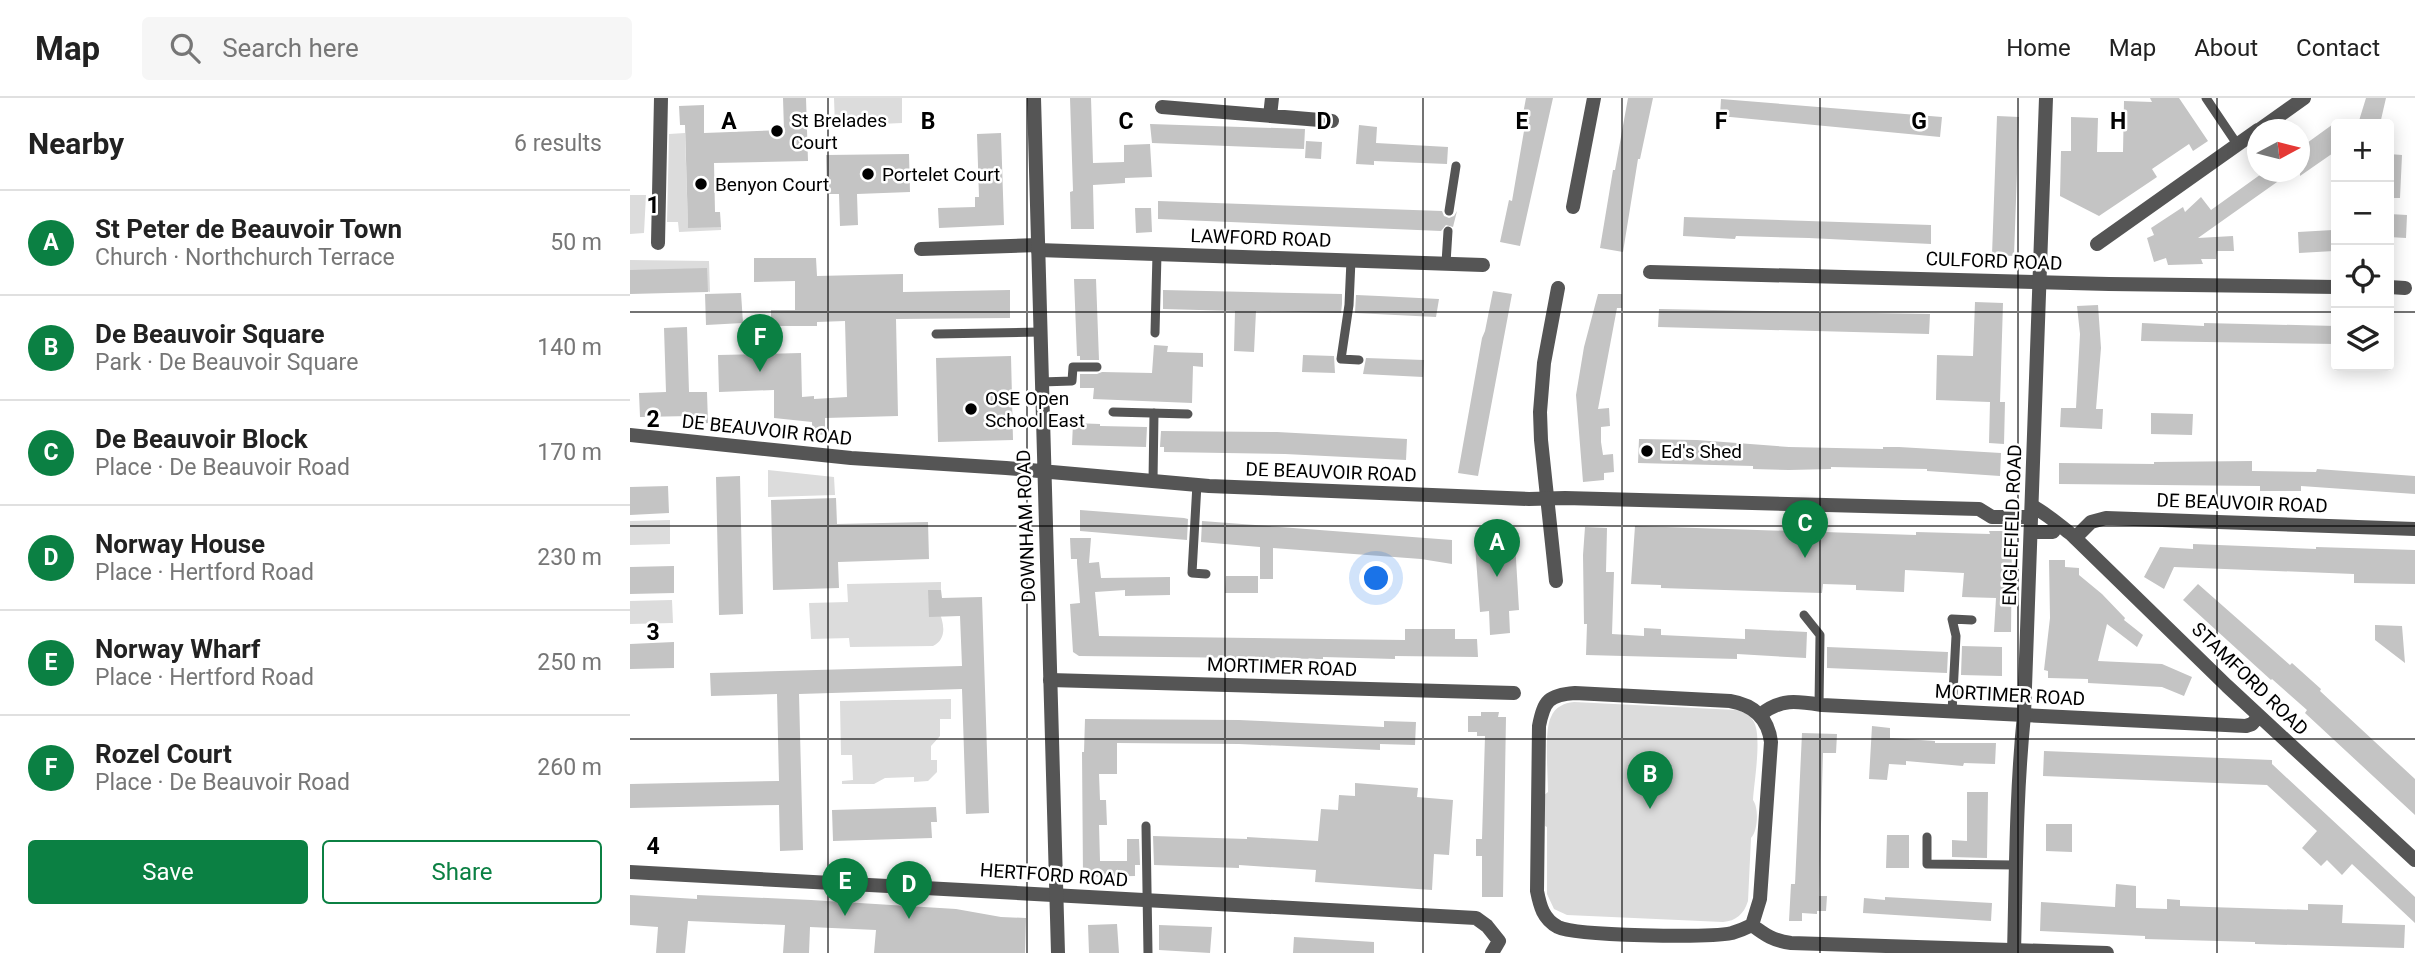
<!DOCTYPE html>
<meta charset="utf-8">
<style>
body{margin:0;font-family:Roboto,sans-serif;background:#f6f6f6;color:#222}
.controls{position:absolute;right:21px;top:21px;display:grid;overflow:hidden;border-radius:7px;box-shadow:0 4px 18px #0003}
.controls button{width:63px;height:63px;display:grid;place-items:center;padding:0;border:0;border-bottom:2px solid #e0e0e0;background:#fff;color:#222;font:35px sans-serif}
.compass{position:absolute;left:1617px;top:21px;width:63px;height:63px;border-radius:50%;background:#fff;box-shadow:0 4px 18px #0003;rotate:83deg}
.you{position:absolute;left:747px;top:481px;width:24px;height:24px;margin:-18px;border:5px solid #fff;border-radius:50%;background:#1a73e8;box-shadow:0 0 0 10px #1a73e833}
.badge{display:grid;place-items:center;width:46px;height:46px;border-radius:50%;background:#0b8043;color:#fff;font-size:23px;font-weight:700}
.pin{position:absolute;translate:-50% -58px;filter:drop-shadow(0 2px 4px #0008)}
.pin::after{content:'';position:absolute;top:37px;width:24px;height:21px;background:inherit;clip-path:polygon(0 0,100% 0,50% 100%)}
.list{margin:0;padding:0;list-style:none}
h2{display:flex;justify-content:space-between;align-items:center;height:91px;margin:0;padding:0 28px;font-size:30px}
h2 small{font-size:23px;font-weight:400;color:#767676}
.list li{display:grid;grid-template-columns:46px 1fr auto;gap:21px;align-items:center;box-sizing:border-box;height:105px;padding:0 28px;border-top:2px solid #e0e0e0}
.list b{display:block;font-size:26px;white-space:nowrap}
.list p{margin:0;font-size:23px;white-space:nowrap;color:#767676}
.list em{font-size:23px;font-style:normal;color:#767676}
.actions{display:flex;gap:14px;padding:21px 28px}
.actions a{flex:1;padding:16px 0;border:2px solid #0b8043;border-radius:7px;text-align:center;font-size:24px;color:#0b8043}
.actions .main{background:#0b8043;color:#fff}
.icon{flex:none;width:38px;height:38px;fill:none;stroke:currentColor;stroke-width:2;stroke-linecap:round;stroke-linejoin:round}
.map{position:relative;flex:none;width:1785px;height:855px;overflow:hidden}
header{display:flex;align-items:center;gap:42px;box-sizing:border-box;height:98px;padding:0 35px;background:#fff;border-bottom:2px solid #e0e0e0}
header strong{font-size:33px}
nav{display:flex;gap:38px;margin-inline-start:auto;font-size:24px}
.search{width:490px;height:63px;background:#f6f6f6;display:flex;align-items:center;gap:18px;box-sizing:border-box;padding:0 24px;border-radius:7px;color:#767676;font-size:26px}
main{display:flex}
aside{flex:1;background:#fff}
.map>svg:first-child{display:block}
</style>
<header>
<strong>Map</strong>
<div class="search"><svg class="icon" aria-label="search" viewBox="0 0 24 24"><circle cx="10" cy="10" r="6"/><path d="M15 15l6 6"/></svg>Search here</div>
<nav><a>Home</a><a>Map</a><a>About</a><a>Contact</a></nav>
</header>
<main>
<aside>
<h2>Nearby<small>6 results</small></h2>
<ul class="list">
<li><span class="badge">A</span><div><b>St Peter de Beauvoir Town</b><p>Church · Northchurch Terrace</p></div><em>50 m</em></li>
<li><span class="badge">B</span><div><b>De Beauvoir Square</b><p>Park · De Beauvoir Square</p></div><em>140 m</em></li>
<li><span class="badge">C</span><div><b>De Beauvoir Block</b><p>Place · De Beauvoir Road</p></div><em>170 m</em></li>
<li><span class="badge">D</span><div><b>Norway House</b><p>Place · Hertford Road</p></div><em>230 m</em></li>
<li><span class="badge">E</span><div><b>Norway Wharf</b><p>Place · Hertford Road</p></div><em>250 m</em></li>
<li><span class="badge">F</span><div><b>Rozel Court</b><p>Place · De Beauvoir Road</p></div><em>260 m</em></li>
</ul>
<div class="actions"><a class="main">Save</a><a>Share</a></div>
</aside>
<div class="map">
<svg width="1785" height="855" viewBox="0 0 1785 855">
<rect width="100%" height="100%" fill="#fff"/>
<path fill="#dcdcdc" d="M204,0H272V25L205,28Z
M55,35L58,129H91V132L49,134L48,124H37L39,36Z
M0,97H16L14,135L0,136Z
M0,162L79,163L80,194L0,172Z
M138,372L204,379L205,397L138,399Z
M40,422V446L0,447V423Z
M311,484V492H299C306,507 325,537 303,548L220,549L219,540L181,541L179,505L218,504L217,486Z
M42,502L43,525L0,526V503Z
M321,601V621H310V638L301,648V662H307V674L298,683L284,684V679L255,680L244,686H212V683L223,682L222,657H211L210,603Z
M944,604L1106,612C1114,614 1120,617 1124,624C1132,640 1124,684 1123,702C1129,710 1128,733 1121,740L1118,803C1114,816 1106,823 1093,824L937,817L924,811L917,796V729L915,728L913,698L918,694C918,677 914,632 921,619C925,609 934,605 944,604Z"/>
<path fill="#c4c4c4" d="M153,0H176L178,63L84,65L85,114H90L91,129L58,130L55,27H50L49,8L74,7V35L154,32Z
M440,0H461L463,65L494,64V47L520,46L522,79L495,80V85L463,87L464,131H441L440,94L443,93Z
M896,0H923L890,148L870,144L879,102L882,103L894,33L890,32Z
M998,0H1023L1010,61H1008L993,154L970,150L983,72H985Z
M1520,0H1549L1578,43L1563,53L1559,46L1522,71L1527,79L1469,118L1430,98L1431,53H1441V19L1468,20L1467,54H1493L1494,3L1522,4Z
M1736,0H1756L1750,26H1728Z
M1091,1L1312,19L1310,39L1090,18Z
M1367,18L1389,19L1384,158L1362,157Z
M1706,24V53L1670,78V50Z
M520,26L675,31L674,51L522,45Z
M729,27L747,29L746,45L818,49L817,66L744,63V67L726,66Z
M371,35L374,127L309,130L308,110L345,109V99H349L347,36Z
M676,43L692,44L691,61L675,60Z
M279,56L280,94L227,96L228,127L210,128L209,96H197L196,57Z
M1759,56L1772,57L1770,100H1759Z
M1634,74H1661L1568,140L1603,138L1604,153H1587L1586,161H1571L1573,166L1538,167L1536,160L1524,164L1517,140L1524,137L1521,130L1553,109L1555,114L1571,99L1581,112Z
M528,103L812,113L814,118L819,120L824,118L827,113L823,129L816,127L811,133L528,121Z
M505,110H521L522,134L506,135Z
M1759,116L1777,117L1776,140L1759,139Z
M1054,119L1301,127V146L1179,140L1106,138L1105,141L1053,138Z
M1703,132L1704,153L1669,155L1668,134Z
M124,160H186L187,178L273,176V194L380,192V220L266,221L268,318L195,320V337L182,336V324L144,320V292L89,294L88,257L171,255L172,299L184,298V301L217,299L215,223L187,224V228H141V212H165V183L124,184Z
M77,170L78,194L0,196V172Z
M444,181H466L469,262H450V258H447Z
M533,192L712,196V206L711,215L626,213L624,254L604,253L605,213L533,211Z
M863,193L882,196L848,378L828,375L852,240L855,233Z
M111,195L113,225L76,227L75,196Z
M968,196H992V210H987L968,311L979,310L980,328L971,329V344L973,357L983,356L984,374L974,375V382L953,384L946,297L954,249Z
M726,197L749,198L809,201L806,219L725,215Z
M1345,204L1373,205L1370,304H1375L1374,346L1359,345L1360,304L1306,302L1307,257L1343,258Z
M1468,207L1471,250L1466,311H1473L1472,331L1430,329L1431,310H1446L1450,236L1447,208Z
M1029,211L1300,216L1299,236L1028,229Z
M1512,225L1574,228V225L1706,228V246L1511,243Z
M57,229L59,294H77L78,325L62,326L61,318L10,319L9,295L36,294L34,230Z
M524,247L538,248L537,254L573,255V269L563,268L562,305L463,301L464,290H450V276H467L472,274L522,275Z
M673,257L704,258L705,275L672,274Z
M381,258L383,342L308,344L306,260Z
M736,260L794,262L793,279L733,276Z
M1521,315L1563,316L1562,337L1521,336Z
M443,325L470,326V328L517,329L516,349L442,347Z
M531,333L647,334L777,341L776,362L655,356L534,354V349H530Z
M1009,341L1067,342L1159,349L1253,351V349H1269L1371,355L1370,378L1297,373V371L1201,369V371L1159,372L1123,371V368L1008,365Z
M1622,363V373L1686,374L1687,371L1785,378V396L1671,388V393H1630V388L1429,386V365L1524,366V364Z
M110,378L113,516L89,517L86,379Z
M38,388L39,415L0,417V389Z
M206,400L207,426L298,424L299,461L208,464L209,490L143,492L141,402Z
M450,412L554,420L558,421L557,442L450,433Z
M572,423L822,442V466L791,461L643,450V481H630V449L571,444Z
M1005,428L1286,437V434L1360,436L1359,433H1373L1382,442L1381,534H1364L1366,500L1332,499L1334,475L1275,472L1274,494L1226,492V487L1193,486L1192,495L1031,490V487L1001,486Z
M955,429L977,430L976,474H984L982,536L1014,538V530L1031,531V537L1115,541V531L1177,534L1176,560L1107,556V561L956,557L957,526H954L953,457Z
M440,440H461L459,465L469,464L471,480L540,479V497L495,498V492L465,494L469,538L775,542V531H825V541H847L848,559L765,558V561L693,559V561L449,558L443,554L440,506L450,505L447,465V461H441Z
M871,441V445L885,444L889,512L879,513L880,535L860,537L859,513L850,514L845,447L859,446L858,442Z
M1563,446L1686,451V449L1785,452V486L1724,485V476L1544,469L1534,491L1514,479L1530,449L1563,451Z
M1419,462H1435V469L1449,470V477L1472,496L1495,520L1494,522L1513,537L1507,549L1477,526L1468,563L1532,566L1562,579L1554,598L1532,589L1458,585V581L1418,580V573L1414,572L1420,520Z
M44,468V495L0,496V469Z
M596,478H628V495H595Z
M1568,486L1660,567L1662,565L1691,591L1690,593L1785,681V717L1675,615L1677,612L1642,581L1641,582L1553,502Z
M298,492H311L312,500L352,499L359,715L336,716L332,591L169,596L173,752L150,753L149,707L0,710V686L149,683L147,596L81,598L80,575L332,568L330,518L299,519Z
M1745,527L1772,528L1775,565L1745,542Z
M44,544V570L0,571V546Z
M1332,548L1372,549V578L1331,577Z
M1197,549L1318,554L1317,575L1197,570Z
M851,614H869L868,619H876L873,799H852V758H846V741H852L855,638H847V634H838V618H851Z
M455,621L609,622L754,629V623L786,624L785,647L750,646V652L609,646L487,645V676H469L470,702H476L477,727H469L470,763H497V741H509L510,767H505V778L453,779L452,654H454Z
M1242,628L1260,630V640L1305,643V645H1366L1365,666L1334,665L1333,668L1276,663V667L1259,666L1257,682L1239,681Z
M1172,635L1207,636L1206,655H1193L1189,798H1197L1196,813H1187V816L1172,815V823H1159L1161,786H1165Z
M1414,653L1642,662V666L1785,799V825L1722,766L1712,777L1697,762L1691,768L1672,750L1687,733L1637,687L1413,678Z
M725,685L788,690L787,699L823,702L819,757L804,756L802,792L685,784L686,772L609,767V770L524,767L523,738L617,741V739L688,743L691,711L708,712L709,697L725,698Z
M1337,694H1358L1357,760L1322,759V742L1337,743Z
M306,709L307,724H301L302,740L203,743L202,712Z
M1416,726H1442V754L1416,753Z
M1257,737H1279V770H1256Z
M1486,786L1506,788V810L1537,811V801L1550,802V808L1579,809L1678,812V806L1713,807L1712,825L1775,827L1774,850L1625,846V844L1515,841V838L1410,833L1411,804L1485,809Z
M0,797L67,801V797L181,802L326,811L371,819L396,820L395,855H244L246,832L180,829L179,855H153L155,827L58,823L55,855H26L28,829L0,827Z
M1255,799L1362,805L1361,823L1233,815L1234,800L1255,802Z
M487,826L489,855H459L458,827Z
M529,827L582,829L580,855L529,852Z
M664,839L744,844V855H663Z"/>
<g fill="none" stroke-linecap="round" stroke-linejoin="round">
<path stroke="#555" stroke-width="9" d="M1576,0L1607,46
M819,113L826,68
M721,162L719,207L711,261L729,262
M816,165L818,133
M525,235L527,156
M306,236L410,234
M411,284L442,283L443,269H467
M483,314L558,316
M523,383L524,315
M567,386L562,475L576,476
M1174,517L1190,537L1189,607
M1322,614L1326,538L1322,521L1342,522
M516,728L518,855
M1297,739V766L1386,767"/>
<path stroke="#555" stroke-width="14" d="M532,9L702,23
M640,18L642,0
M1629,32L1674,0
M943,109L964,0
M28,145L31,0
M1467,146L1628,32
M291,151L408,147
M408,152L853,167
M1020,174L1479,186L1706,189
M1759,189L1775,190
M1402,408C1417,416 1428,426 1441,436L1597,588L1785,762
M1401,434H1423L1428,427
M1445,440L1461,424L1476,420L1785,431
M926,483L911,342L910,314L914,265L928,190
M420,582L884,595
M945,595L1100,603C1124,607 1138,620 1141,644L1130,801L1122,827C1116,830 1109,833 1102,835C1078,840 946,838 928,829C913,821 910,808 907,793L909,628C914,602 919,597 945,595Z
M1130,617C1151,600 1167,603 1192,607L1616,628L1622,626L1629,618
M0,774L846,820L857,828L869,843L862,855
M1122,827C1135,837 1144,843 1161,845L1477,855"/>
<path stroke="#555" stroke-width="14" d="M404,0L428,855
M0,337L221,360L376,370L579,388L899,401L935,400L1349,411L1362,419H1401
M1384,855C1386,776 1386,696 1394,617L1416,0"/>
</g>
<path fill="none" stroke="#000" stroke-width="2" stroke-opacity="0.55" d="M198,0V855M397,0V855M595,0V855M793,0V855M992,0V855M1190,0V855M1388,0V855M1587,0V855M0,214H1706M1759,214H1785M0,428H1785M0,641H1785"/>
<g fill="#000" stroke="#fff" stroke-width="2.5">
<circle cx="147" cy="33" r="7"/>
<circle cx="238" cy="76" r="7"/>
<circle cx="71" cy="86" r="7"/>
<circle cx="341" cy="311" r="7"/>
<circle cx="1017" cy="353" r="7"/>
</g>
<g text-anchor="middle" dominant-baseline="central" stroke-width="5" stroke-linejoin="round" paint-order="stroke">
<g font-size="19" fill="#000" stroke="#fff" text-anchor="start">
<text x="161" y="22">St Brelades<tspan x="161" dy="22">Court</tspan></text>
<text x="252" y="76">Portelet Court</text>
<text x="85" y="86">Benyon Court</text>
<text x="355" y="300">OSE Open<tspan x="355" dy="22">School East</tspan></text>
<text x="1031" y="353">Ed's Shed</text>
</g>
<g font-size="19" fill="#000" stroke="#fff">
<text transform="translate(631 140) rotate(2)">LAWFORD ROAD</text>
<text transform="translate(1364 163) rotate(2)">CULFORD ROAD</text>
<text transform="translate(137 332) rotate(6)">DE BEAUVOIR ROAD</text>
<text transform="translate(701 374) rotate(2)">DE BEAUVOIR ROAD</text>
<text transform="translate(1612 405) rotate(2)">DE BEAUVOIR ROAD</text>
<text transform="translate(1382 427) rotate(-88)">ENGLEFIELD ROAD</text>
<text transform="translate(396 428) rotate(-92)">DOWNHAM ROAD</text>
<text transform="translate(652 569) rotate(2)">MORTIMER ROAD</text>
<text transform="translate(1620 581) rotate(44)">STAMFORD ROAD</text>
<text transform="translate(1380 597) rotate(3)">MORTIMER ROAD</text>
<text transform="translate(424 777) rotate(4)">HERTFORD ROAD</text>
</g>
</g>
<g font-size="23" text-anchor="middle" font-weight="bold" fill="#000" stroke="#fff" stroke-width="5" stroke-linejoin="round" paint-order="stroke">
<text x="99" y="31">A</text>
<text x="298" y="31">B</text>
<text x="496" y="31">C</text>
<text x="694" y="31">D</text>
<text x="892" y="31">E</text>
<text x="1091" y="31">F</text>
<text x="1289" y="31">G</text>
<text x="1488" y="31">H</text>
<text x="23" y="115">1</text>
<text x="23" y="329">2</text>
<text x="23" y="542">3</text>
<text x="23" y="756">4</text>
</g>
</svg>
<div class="controls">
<button>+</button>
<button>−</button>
<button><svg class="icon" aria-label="locate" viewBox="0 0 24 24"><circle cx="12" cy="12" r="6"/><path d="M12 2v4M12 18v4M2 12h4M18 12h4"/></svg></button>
<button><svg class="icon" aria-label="layers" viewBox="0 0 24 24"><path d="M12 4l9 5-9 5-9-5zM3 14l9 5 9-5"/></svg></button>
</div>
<svg class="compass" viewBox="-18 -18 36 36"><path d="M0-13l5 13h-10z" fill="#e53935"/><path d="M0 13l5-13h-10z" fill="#767676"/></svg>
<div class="you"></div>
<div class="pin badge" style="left:867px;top:479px">A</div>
<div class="pin badge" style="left:1020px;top:711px">B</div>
<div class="pin badge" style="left:1175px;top:460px">C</div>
<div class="pin badge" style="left:279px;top:821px">D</div>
<div class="pin badge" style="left:215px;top:818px">E</div>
<div class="pin badge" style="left:130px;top:274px">F</div>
</div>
</main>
